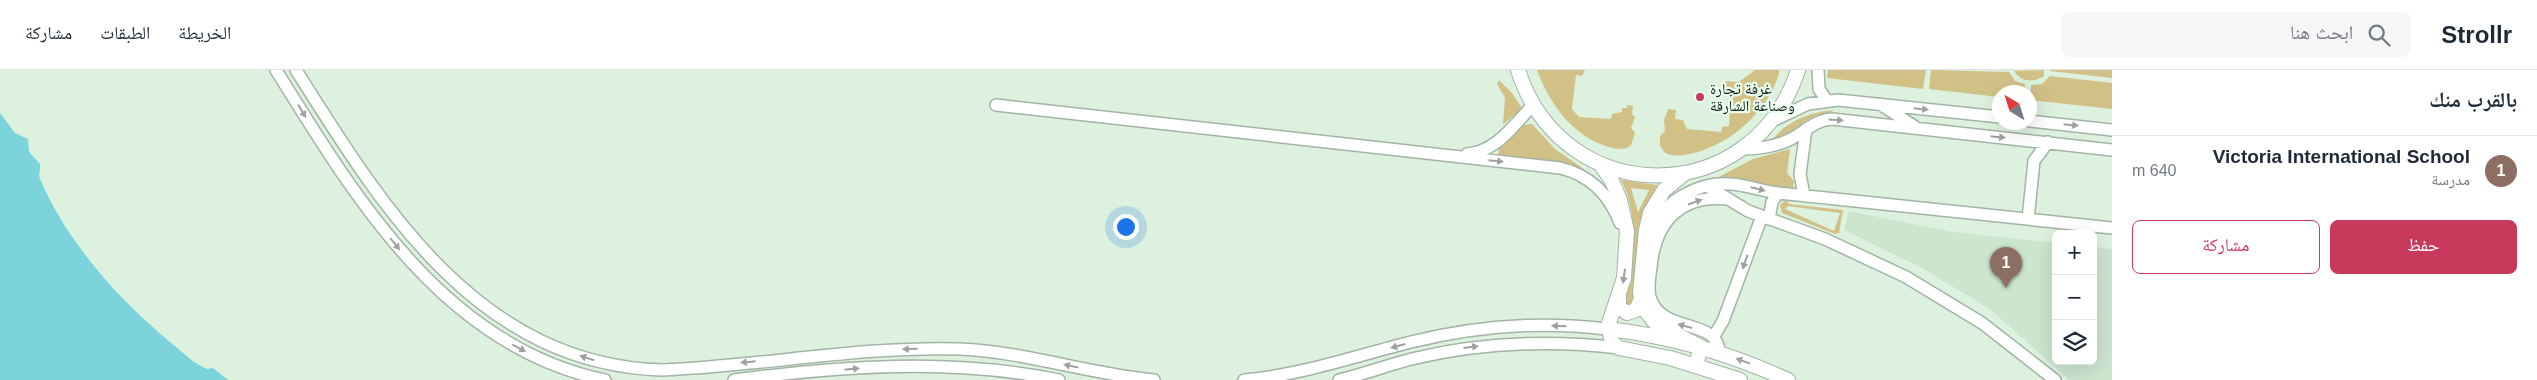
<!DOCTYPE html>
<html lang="ar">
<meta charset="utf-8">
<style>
body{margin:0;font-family:Arial,"Noto Naskh Arabic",sans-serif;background:#f6f6f7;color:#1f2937;direction:rtl}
.controls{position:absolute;right:15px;bottom:15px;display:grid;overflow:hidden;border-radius:8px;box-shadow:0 5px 20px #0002}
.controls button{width:45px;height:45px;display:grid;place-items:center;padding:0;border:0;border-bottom:1px solid #e0e1e3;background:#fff;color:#1f2937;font:25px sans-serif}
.compass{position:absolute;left:1992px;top:15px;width:45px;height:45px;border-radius:50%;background:#fff;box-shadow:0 5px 20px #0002;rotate:322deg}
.you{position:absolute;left:1125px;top:156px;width:18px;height:18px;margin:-12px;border:4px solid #fff;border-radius:50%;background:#1a73e8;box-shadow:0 0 0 8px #1a73e833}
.badge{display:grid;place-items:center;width:32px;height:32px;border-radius:50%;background:#c8395c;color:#fff;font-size:16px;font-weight:700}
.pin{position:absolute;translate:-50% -41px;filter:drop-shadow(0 1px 2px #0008)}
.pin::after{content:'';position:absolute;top:26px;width:18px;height:15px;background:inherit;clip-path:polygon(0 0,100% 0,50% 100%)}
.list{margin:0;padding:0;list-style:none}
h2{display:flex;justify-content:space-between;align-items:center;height:65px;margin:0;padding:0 20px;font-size:21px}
h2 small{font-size:16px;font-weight:400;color:#747a83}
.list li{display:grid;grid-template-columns:32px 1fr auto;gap:15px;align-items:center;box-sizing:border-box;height:70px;padding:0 20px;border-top:1px solid #e0e1e3}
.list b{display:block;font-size:19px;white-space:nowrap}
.list p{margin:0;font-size:16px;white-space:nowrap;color:#747a83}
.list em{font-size:16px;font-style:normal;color:#747a83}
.actions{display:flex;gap:10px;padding:15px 20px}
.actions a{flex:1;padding:11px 0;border:1px solid #c8395c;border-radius:8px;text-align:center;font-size:18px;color:#c8395c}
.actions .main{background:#c8395c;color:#fff}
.icon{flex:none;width:28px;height:28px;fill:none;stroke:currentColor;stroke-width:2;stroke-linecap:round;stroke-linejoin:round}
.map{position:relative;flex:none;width:2112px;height:310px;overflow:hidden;direction:ltr}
header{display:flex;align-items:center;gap:30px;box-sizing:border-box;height:70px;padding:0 25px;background:#fff;border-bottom:1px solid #e0e1e3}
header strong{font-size:24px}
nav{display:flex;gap:28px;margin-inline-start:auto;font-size:18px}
.search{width:350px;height:45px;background:#f6f6f7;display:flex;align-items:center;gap:12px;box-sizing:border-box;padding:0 18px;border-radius:8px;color:#747a83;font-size:19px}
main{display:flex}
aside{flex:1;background:#fff}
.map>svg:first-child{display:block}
</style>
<header>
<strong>Strollr</strong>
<div class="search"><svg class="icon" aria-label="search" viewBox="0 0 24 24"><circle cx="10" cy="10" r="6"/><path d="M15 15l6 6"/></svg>ابحث هنا</div>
<nav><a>الخريطة</a><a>الطبقات</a><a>مشاركة</a></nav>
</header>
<main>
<aside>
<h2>بالقرب منك<small></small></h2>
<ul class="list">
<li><span class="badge" style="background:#8d6e63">1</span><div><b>Victoria International School</b><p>مدرسة</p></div><em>640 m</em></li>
</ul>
<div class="actions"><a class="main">حفظ</a><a>مشاركة</a></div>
</aside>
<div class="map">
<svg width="2112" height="310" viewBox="0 0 2112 310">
<rect width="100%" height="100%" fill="#ddf1df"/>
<path fill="#cbe5cf" d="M1849,141L1953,162L2056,173V291H2093V177L2112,179V310H2069L1990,239L1922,198L1844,160Z"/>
<path fill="#d2c187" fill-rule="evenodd" d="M1537,0H1585L1582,6L1576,5L1572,39L1579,47L1611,49L1612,44L1622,42V38H1627V35L1633,36L1632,44L1635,47L1631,58L1635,63L1631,75C1624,81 1617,79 1609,77C1573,67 1549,33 1537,0Z
M1755,0H1779V4C1767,42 1732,73 1694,83C1684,85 1673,88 1664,82L1660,75V66L1665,61L1664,50L1668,39L1676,40L1675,49L1683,50L1687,59L1721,62L1722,57L1729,56L1731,20L1724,18L1725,11L1739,12Z
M1828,0H1926L1923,19L1827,8Z
M1931,0L2009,2L2015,11L2025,14L2024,22H2000L1999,27L1929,19Z
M2044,0V6C2033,13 2021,12 2014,1Z
M2050,0H2112V8L2050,1Z
M2050,6L2112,13V39L2030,30L2031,15L2042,14Z
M1499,10L1512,23L1522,38L1503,55L1505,28L1497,14Z
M1834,40C1828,45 1822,43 1815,46C1800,52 1791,68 1773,69C1788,50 1811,42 1834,40Z
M1532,54L1555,79L1584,99L1583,101L1561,92L1498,86L1499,78C1508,68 1518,54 1532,54Z
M1790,79L1787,103L1794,111L1793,119L1711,111L1753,89Z
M1621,110L1658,115C1637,150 1634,192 1634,232L1632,236L1624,235C1630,193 1642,150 1621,110ZM1631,118L1649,120L1638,142Z
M1786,130L1789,134L1843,140L1839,163L1835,164L1782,143L1780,135ZM1788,136L1840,143L1834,161L1785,139Z"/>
<path fill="#7dd3dc" d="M0,43L15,63L28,69L29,82L40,94C41,100 38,104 40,109C67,172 118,229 170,272C182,282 193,293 207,299L213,298L228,310H0Z"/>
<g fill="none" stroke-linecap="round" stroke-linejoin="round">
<g stroke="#a2b4a4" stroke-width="14">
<path id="minor" d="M276,0C356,129 445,277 605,310
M296,0C383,138 478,294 662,300C762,296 860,276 960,279C1026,282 1089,304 1154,310
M1818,0L1819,19L1827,31
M996,35L1560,98C1590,105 1609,124 1620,153
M1883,36L1914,56
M1772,51L1808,34L1838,30L2000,47
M2030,51L2112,60
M1742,79C1759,79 1775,77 1791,69C1806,61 1815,50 1832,49L2112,80
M1467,84C1496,82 1514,55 1533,35
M1707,116L1748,141L1825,169L1906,207L1982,253L2055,310
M1804,125L1800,104L1806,59
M1769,149L1772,132L1778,123
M2028,149L2034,91L2048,72
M1649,163C1663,132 1697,111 1731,114C1747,115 1762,121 1778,123L2112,158
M1714,266L1723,251L1762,146
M1719,283C1719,247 1661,265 1650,227C1647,215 1651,201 1652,189C1655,170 1661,154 1676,142C1690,130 1709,127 1727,129
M734,310C842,296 951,288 1059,310
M1244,310C1302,305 1355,286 1411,272C1475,256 1543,251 1608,259
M1339,310C1365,304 1390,294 1416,288C1484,272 1550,270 1619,278"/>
</g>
<g stroke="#a2b4a4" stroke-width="16">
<path id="major" d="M1518,0C1563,141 1753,140 1798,0
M1600,94L1612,111L1620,130L1627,161L1624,208L1608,256L1612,272L1619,278L1670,288L1740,310
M1684,104L1664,120L1650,143L1646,160L1640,223L1645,240L1656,254L1701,277L1696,295
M1619,226V237L1627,243L1636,240L1641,229
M1608,259C1670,266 1731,284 1788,310"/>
</g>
<use href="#minor" stroke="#fff" stroke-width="11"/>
<use href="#major" stroke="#fff" stroke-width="14"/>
</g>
<defs><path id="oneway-solid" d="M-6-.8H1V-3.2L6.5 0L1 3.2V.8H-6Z" transform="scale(1.25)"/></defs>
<g fill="#9ea19f">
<use href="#oneway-solid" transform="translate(1921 39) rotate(6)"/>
<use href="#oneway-solid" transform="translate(302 41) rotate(58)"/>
<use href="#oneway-solid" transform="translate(1836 50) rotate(3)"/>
<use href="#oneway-solid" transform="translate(2071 55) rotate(6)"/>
<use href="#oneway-solid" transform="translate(1998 67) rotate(6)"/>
<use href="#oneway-solid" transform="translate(1496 91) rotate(6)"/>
<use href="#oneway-solid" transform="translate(1758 119) rotate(13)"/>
<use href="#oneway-solid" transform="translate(1695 132) rotate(-19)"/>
<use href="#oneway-solid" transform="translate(395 174) rotate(51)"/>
<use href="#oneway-solid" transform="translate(1745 192) rotate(110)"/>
<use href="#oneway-solid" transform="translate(1624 206) rotate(98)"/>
<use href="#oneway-solid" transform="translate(1559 256) rotate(-178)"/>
<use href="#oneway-solid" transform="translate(1685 256) rotate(-165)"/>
<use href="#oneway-solid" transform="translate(1398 276) rotate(165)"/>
<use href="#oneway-solid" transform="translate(1471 277) rotate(-7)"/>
<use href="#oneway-solid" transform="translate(519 278) rotate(27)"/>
<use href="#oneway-solid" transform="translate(910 279) rotate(179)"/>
<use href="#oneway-solid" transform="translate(587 288) rotate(-162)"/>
<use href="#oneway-solid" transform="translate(1743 291) rotate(-160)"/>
<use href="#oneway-solid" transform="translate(748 292) rotate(174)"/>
<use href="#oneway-solid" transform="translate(1071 296) rotate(-168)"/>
<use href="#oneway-solid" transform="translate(852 299) rotate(-6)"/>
</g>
<circle fill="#c8395c" stroke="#eafeed" stroke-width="2" cx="1700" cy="27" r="5"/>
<g text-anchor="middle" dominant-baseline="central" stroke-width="4.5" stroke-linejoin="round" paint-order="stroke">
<g font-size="15" fill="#0d140e" stroke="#eafeed" text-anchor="start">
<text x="1710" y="18">غرفة تجارة<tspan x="1710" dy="17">وصناعة الشارقة</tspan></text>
</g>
</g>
</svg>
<div class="controls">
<button>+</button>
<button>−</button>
<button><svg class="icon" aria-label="layers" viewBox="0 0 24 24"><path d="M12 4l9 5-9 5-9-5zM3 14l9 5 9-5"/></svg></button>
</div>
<svg class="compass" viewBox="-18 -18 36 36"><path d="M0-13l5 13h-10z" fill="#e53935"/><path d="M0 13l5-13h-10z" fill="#747a83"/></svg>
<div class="you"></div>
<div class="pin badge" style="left:2006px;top:218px;background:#8d6e63">1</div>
</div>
</main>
